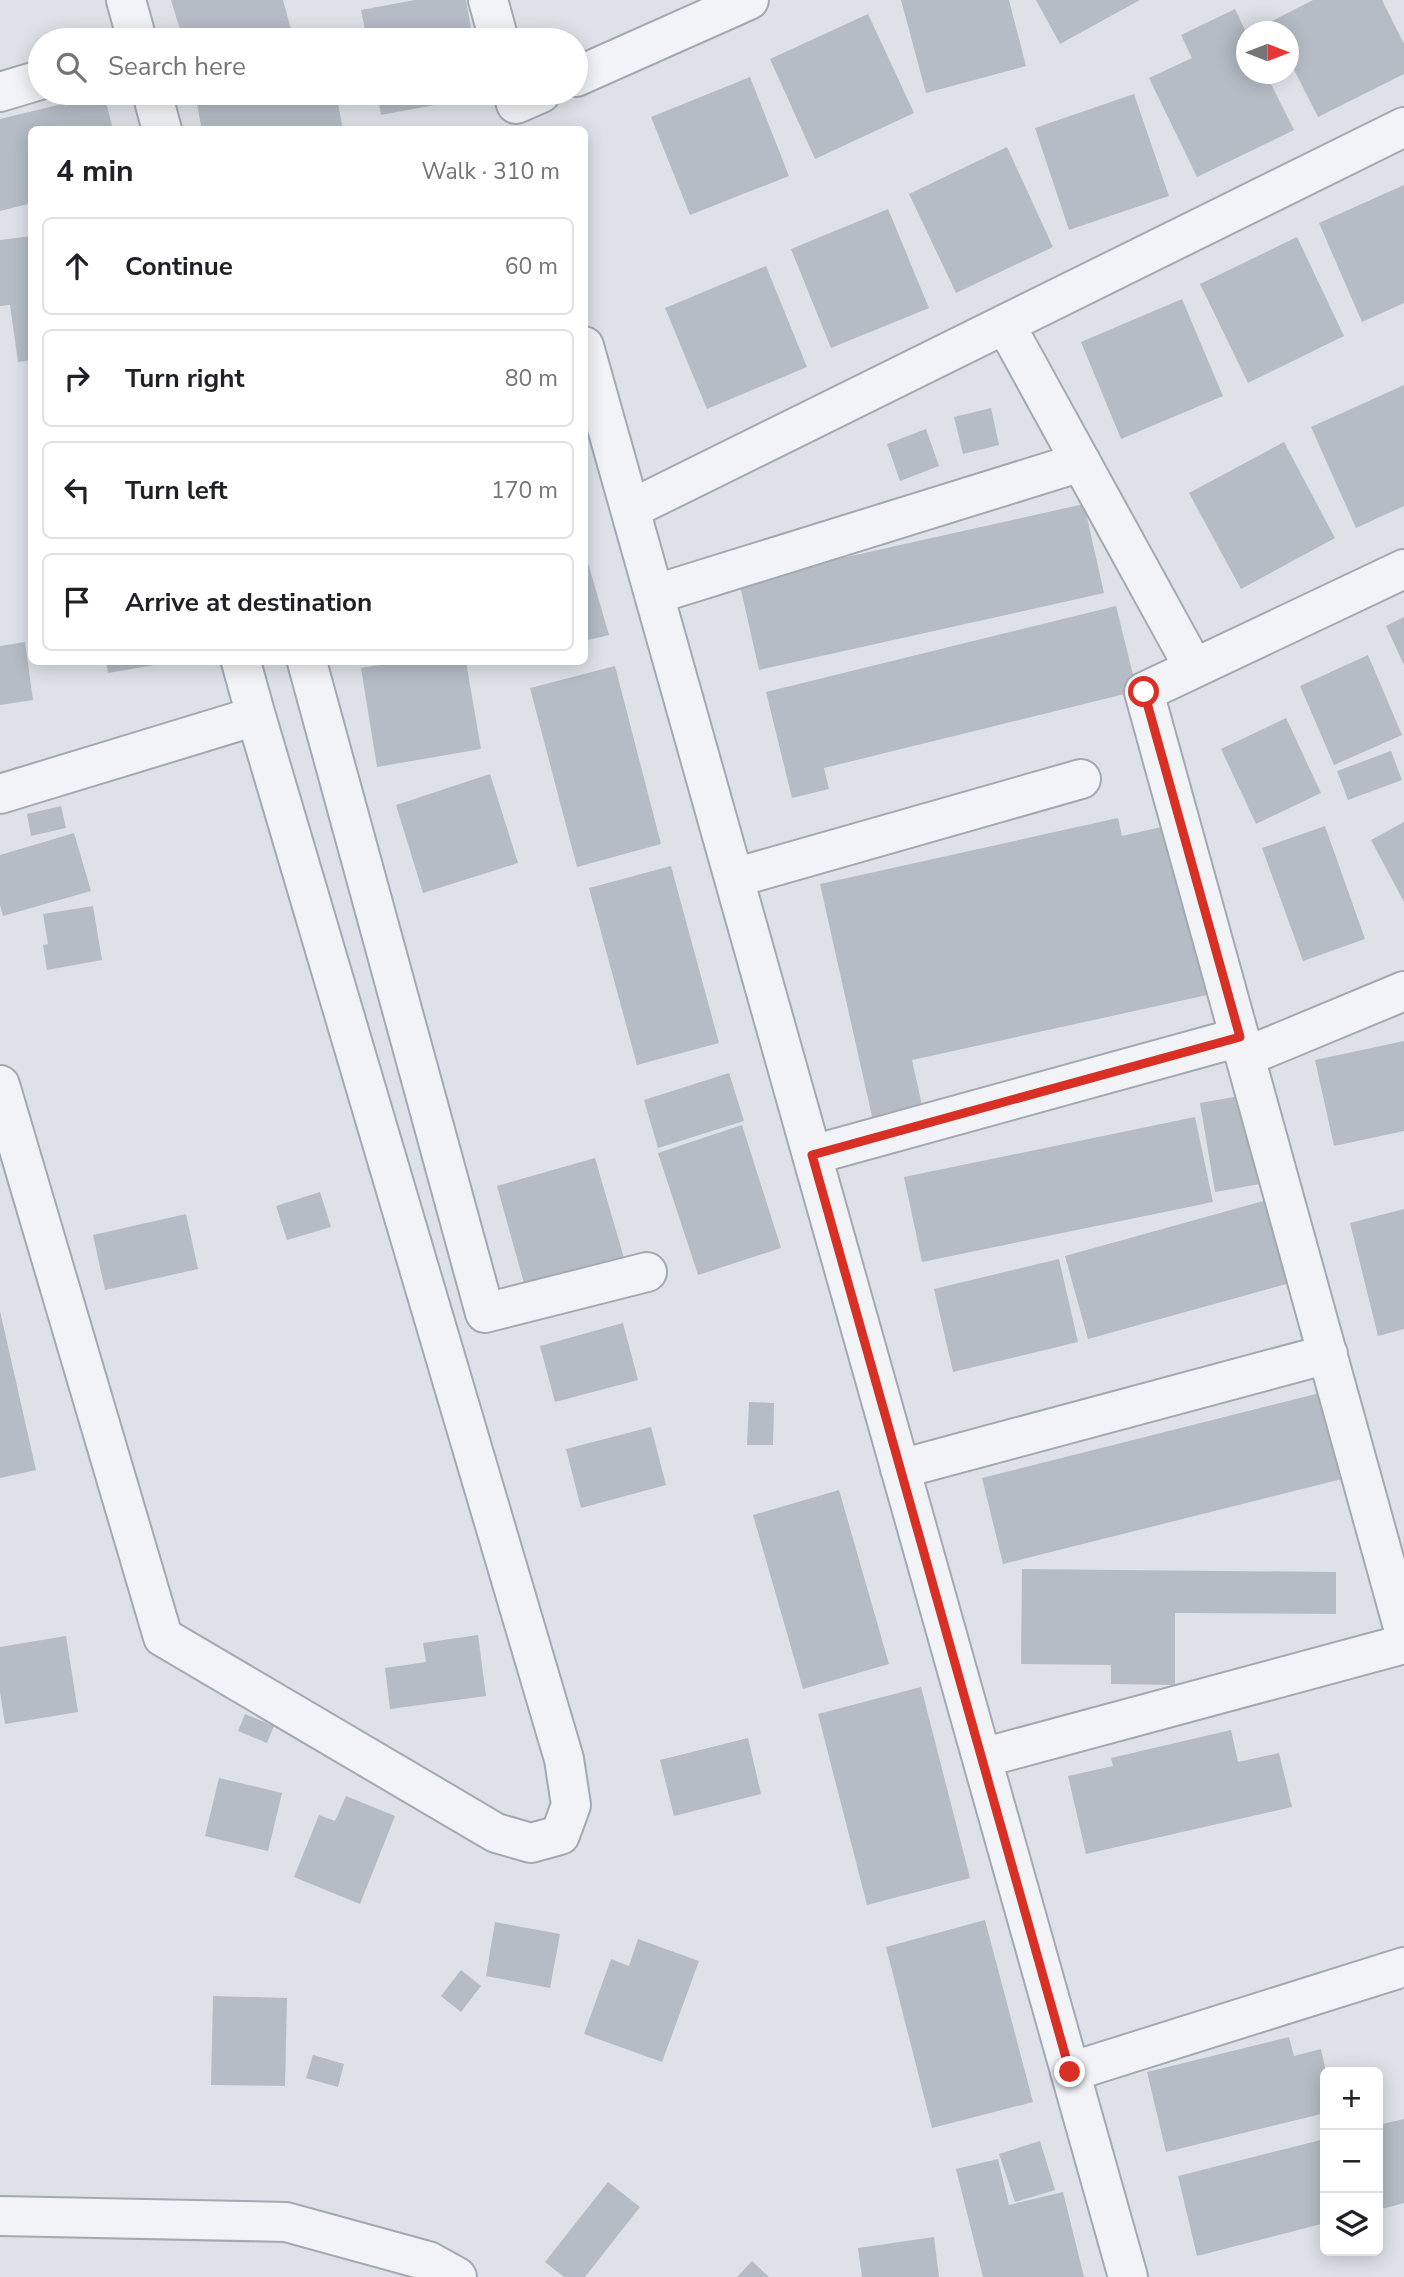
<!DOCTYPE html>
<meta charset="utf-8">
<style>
body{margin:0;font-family:"Nunito Sans",sans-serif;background:#f6f6f6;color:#202124}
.controls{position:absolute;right:21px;bottom:21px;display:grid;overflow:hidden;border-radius:10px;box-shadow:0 4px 18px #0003}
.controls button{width:63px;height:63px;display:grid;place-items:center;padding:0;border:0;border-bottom:2px solid #e0e0e0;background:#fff;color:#202124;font:35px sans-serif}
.compass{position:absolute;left:1236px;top:21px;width:63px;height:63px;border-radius:50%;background:#fff;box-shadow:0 4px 18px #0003;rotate:90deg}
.stop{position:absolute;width:21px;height:21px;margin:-16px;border:5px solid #d93025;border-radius:50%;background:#fff}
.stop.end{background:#d93025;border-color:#fff;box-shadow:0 2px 7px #0008}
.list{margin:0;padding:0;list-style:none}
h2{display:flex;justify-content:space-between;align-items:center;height:91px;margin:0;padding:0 28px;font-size:30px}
h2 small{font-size:23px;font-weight:400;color:#757577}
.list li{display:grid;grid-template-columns:46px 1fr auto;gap:21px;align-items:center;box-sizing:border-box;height:98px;margin:0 14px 14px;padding:0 14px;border:2px solid #e0e0e0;border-radius:10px}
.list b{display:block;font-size:26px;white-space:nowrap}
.list em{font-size:23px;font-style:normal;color:#757577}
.icon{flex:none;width:38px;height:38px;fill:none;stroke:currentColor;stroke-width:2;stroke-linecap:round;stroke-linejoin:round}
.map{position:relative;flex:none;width:1404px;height:2277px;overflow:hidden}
.search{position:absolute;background:#fff;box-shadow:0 4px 18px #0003;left:28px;top:28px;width:560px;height:77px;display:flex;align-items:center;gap:18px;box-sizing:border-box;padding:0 24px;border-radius:38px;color:#757577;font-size:26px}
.panel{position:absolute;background:#fff;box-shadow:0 4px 18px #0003;left:28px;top:126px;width:560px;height:539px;border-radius:10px}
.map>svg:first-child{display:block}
</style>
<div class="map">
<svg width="1404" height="2277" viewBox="0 0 1404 2277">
<rect width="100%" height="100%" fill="#dee2e8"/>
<path fill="#b5bcc5" d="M171,0H283L294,40H183Z
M415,0H466L473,40H367L361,10Z
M901,0H1009L1026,66L926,93Z
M1036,0H1140L1060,44Z
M1313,0H1382L1404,44V74L1318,117L1288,58V32H1275L1270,22Z
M1235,9L1246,32V74H1266L1294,130L1197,177L1149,78L1192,58L1181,35Z
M868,14L914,113L815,159L770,59Z
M750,77L789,176L690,215L651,117Z
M204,93H336L343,130H202L195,95Z
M377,93H483V96L381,115Z
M104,94L113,130H32V203L0,211V119Z
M1134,94L1169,196L1069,230L1035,128Z
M1007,147L1053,247L956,293L909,194Z
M1404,185V303L1362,322L1319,223Z
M888,209L929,308L831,348L791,249Z
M32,236V360L18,362L10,305L0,306V240Z
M1297,237L1344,336L1248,383L1200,284Z
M766,266L807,367L707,409L665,308Z
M1182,299L1223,396L1121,439L1081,342Z
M1404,385V506L1356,528L1311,427Z
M991,408L999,445L963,454L954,417Z
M926,429L939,466L900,481L887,444Z
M1284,442L1335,538L1241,589L1189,493Z
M1084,504L1104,593L759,670L739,581Z
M584,549L609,635L584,641Z
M1116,606L1137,691L824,768L829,789L792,798L766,692Z
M1404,617V665L1386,626Z
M25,642L33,700L0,705V646Z
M1368,655L1402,735L1334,765L1300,686Z
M106,662H166V663L108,673Z
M397,662H466L481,749L377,767L361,668Z
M615,666L661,844L577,867L530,688Z
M1286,718L1321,793L1256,824L1221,749Z
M1391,751L1402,780L1348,800L1337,771Z
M490,774L518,863L423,893L396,805Z
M61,806L66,828L31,836L27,814Z
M1118,818L1122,836L1170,825L1207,995L912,1060L923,1110L873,1121L820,884Z
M1404,822V902L1371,840Z
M1325,826L1365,939L1303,961L1262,848Z
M74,833L91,891L3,916L0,905V855Z
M671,866L719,1043L637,1065L589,888Z
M93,906L102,960L47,970L43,945L48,944L43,914Z
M1404,1041V1131L1334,1146L1315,1060Z
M729,1073L744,1121L658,1148L644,1100Z
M1245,1095L1260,1184L1215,1192L1200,1103Z
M1195,1117L1213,1202L922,1262L904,1177Z
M742,1125L781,1248L698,1275L658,1153Z
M595,1158L624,1258L525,1287L497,1186Z
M320,1192L331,1227L287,1240L276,1206Z
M1267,1200L1290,1283L1088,1339L1065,1256Z
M1404,1209V1329L1378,1336L1350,1223Z
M186,1214L198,1269L105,1290L93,1235Z
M1059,1259L1078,1342L953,1372L934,1289Z
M0,1311L36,1470L0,1478Z
M623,1323L638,1380L555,1402L540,1346Z
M1324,1392L1346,1478L1003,1564L982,1478Z
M749,1402L774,1403L773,1445H747Z
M651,1427L666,1485L581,1508L566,1449Z
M839,1490L889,1664L803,1689L753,1515Z
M1022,1569L1336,1572V1614L1175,1613V1685L1111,1684V1665L1021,1664Z
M478,1635L486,1696L390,1709L385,1668L426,1662L423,1643Z
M66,1636L78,1712L5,1724L0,1692V1647Z
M921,1687L970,1878L867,1905L818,1714Z
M245,1714L274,1726L267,1743L238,1731Z
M1231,1730L1238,1762L1279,1753L1292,1807L1086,1854L1068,1776L1113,1766L1111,1758Z
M748,1738L761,1794L674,1816L660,1760Z
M219,1778L282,1793L268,1851L205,1836Z
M346,1796L395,1816L360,1904L294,1877L319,1815L335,1821Z
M985,1920L1033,2102L932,2128L886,1947Z
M495,1922L560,1934L550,1988L486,1976Z
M638,1939L699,1961L662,2062L584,2034L611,1959L629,1966Z
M461,1970L481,1986L461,2012L441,1996Z
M213,1996L287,1998L285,2086L211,2085Z
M1289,2037L1294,2056L1321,2049L1326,2072L1325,2113L1166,2152L1147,2072Z
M313,2055L344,2064L338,2087L306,2078Z
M1404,2119V2203L1378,2210V2125Z
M1325,2139V2223L1197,2256L1178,2176Z
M1040,2141L1055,2190L1015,2202L999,2154Z
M998,2159L1009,2205L1063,2192L1084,2277H983L956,2169Z
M608,2182L640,2207L585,2277H564L545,2262Z
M934,2237L939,2277H862L858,2248Z
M752,2261L769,2277H737Z"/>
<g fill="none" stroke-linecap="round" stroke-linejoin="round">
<g stroke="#a3a9b2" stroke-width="42">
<path id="street" d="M126,0L137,40
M488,0L499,40
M576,77L749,0
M0,92L40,80
M152,93L162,130
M513,93L516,104L541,93
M1005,324L1194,668
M584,346L1128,2277
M631,509L1404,127
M1404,569L1144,692L1404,1631
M656,594L1081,462
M241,662L256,716
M307,662L485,1313L647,1272
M0,794L256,716L564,1759L571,1805L560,1835L531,1843L496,1833L163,1637L0,1085
M734,878L1081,779
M1245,1057L1404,991
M812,1155L1240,1037
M900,1469L1328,1354
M982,1758L1404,1644
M1070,2072L1404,1967
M0,2216L286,2222L428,2261L457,2277"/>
</g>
<use href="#street" stroke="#f1f3f6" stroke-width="38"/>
</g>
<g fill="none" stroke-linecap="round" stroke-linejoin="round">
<path stroke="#d93025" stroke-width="9" d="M1070,2072L812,1155L1240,1037L1144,692"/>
</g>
</svg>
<div class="controls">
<button>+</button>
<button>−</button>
<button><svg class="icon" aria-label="layers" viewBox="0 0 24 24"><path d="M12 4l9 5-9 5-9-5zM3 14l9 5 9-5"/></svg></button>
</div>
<svg class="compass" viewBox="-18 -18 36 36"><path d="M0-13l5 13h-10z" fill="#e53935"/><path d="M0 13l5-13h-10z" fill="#757577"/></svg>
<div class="stop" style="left:1144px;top:692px"></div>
<div class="stop end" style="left:1070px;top:2072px"></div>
<div class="search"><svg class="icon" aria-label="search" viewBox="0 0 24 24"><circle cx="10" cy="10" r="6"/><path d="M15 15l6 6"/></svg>Search here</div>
<section class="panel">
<h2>4 min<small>Walk · 310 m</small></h2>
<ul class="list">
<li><svg class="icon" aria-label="ahead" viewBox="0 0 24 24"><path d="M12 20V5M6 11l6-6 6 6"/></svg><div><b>Continue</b></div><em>60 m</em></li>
<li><svg class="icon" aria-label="right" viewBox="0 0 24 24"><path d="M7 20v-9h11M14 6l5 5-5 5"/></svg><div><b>Turn right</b></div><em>80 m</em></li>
<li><svg class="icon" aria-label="left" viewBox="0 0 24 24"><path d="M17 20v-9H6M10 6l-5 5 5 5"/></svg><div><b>Turn left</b></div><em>170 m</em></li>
<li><svg class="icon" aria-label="arrive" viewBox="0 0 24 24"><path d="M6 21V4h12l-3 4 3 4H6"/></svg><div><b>Arrive at destination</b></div></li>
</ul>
</section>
</div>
